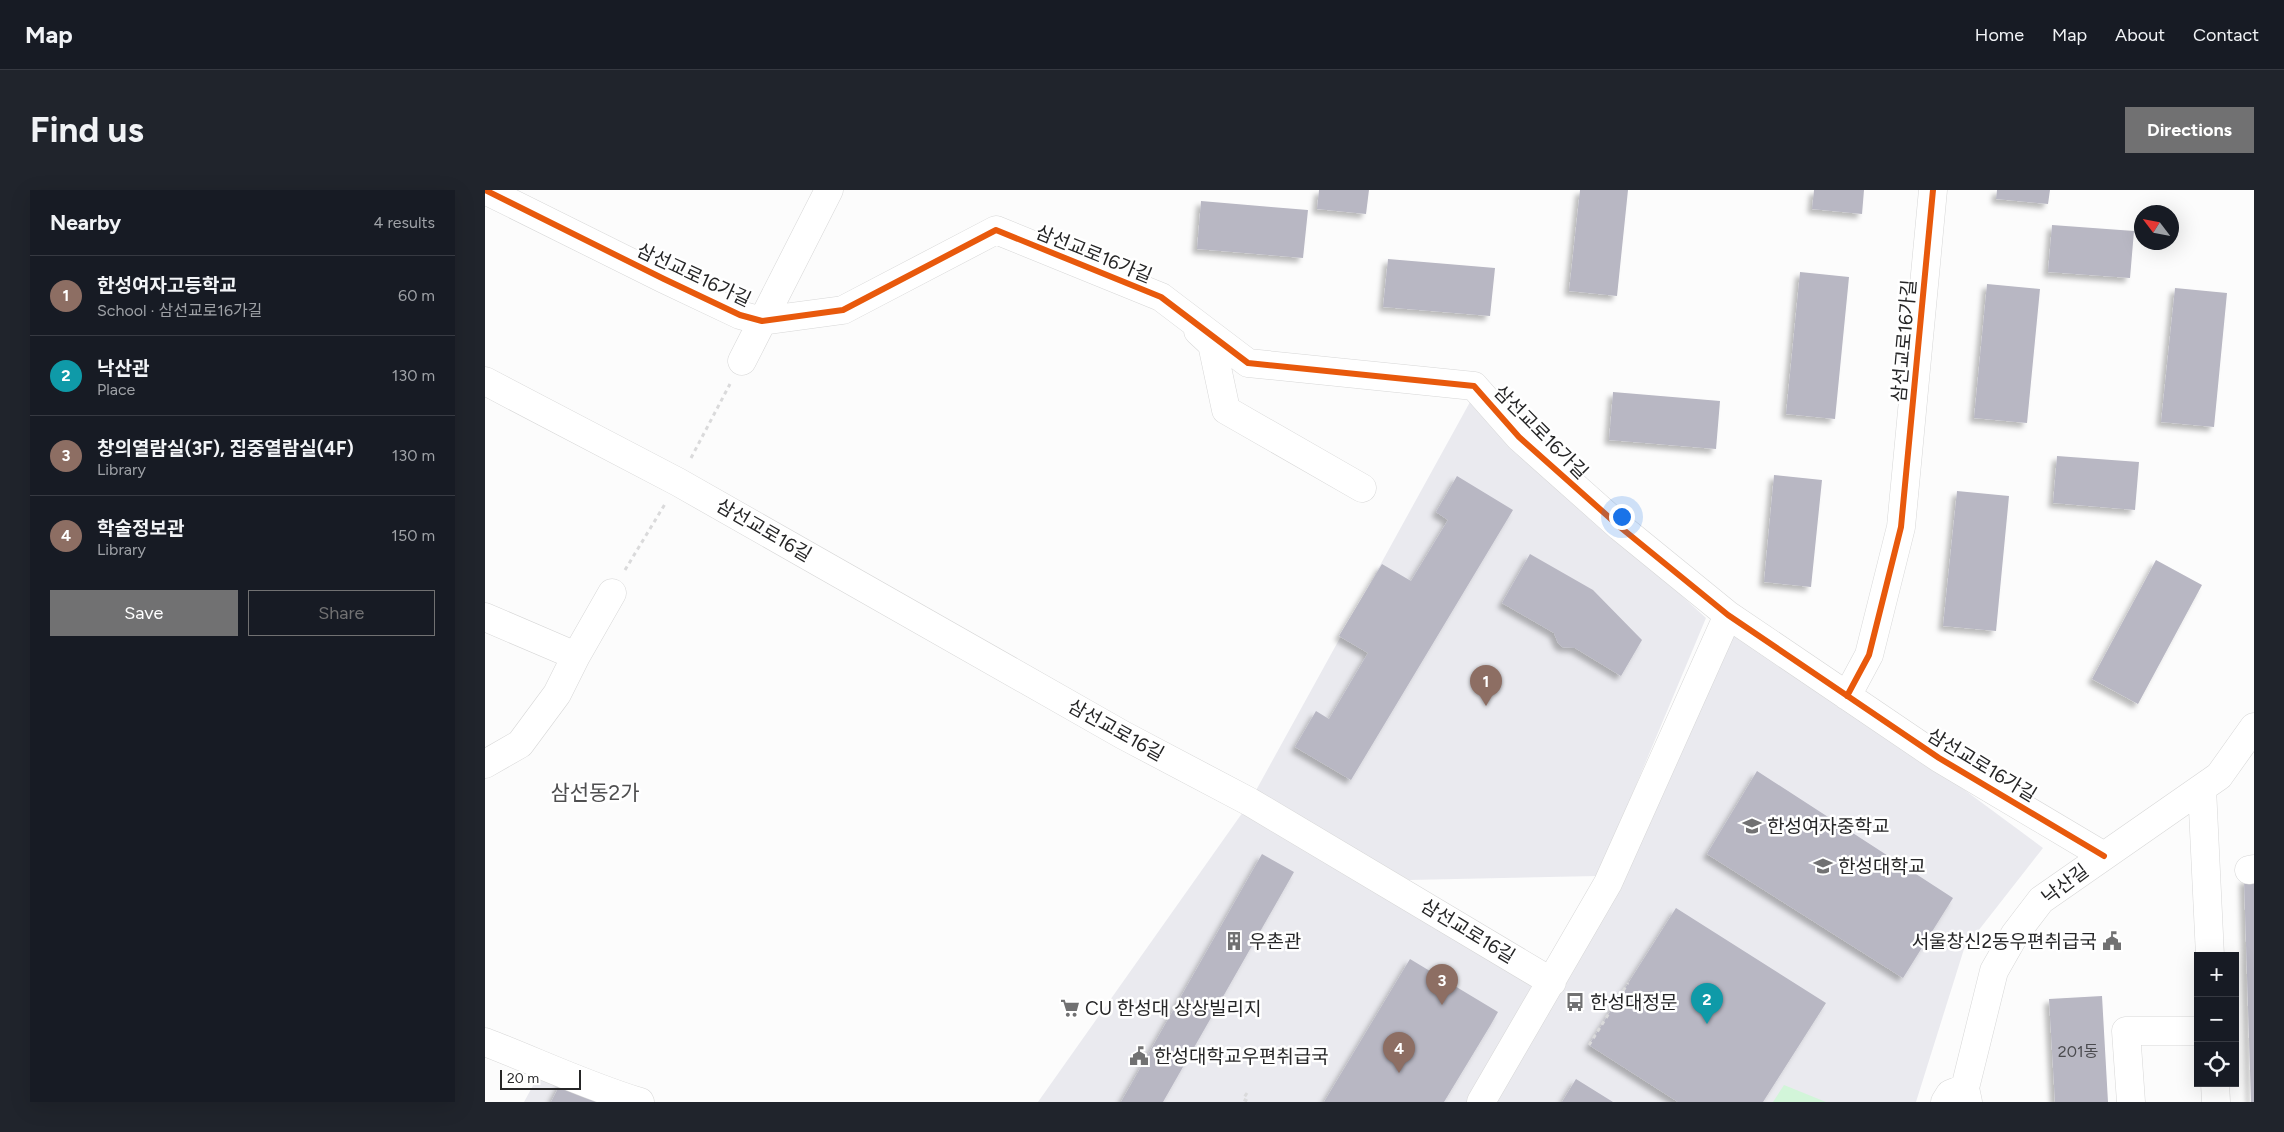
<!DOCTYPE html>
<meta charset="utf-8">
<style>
body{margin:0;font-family:Figtree,"Noto Sans KR",sans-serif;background:#20242c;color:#f1f3f6}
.controls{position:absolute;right:15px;bottom:15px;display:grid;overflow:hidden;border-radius:0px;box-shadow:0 5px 20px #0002}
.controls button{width:45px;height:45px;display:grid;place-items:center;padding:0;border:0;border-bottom:1px solid #363941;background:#171b24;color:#f1f3f6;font:25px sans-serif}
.compass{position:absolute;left:1649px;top:15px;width:45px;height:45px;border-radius:50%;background:#171b24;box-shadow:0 5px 20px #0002;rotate:302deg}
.scale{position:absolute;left:15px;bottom:12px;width:81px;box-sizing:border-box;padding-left:5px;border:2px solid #262627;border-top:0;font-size:14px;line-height:18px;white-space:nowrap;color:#262627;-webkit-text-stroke:4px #fff;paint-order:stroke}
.you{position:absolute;left:1136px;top:326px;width:18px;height:18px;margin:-12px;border:4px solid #fff;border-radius:50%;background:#1a73e8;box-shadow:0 0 0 8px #1a73e833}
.badge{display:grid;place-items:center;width:32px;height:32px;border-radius:50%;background:#717172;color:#fff;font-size:16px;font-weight:700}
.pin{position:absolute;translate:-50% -41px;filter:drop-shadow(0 1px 2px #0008)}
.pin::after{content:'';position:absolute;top:26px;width:18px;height:15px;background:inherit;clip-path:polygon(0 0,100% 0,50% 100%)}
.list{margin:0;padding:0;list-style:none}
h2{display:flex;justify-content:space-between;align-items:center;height:65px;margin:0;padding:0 20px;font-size:21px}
h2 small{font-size:16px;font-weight:400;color:#9ea1a6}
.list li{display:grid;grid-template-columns:32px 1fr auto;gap:15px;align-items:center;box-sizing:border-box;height:80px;padding:0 20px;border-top:1px solid #363941}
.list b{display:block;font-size:19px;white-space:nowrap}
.list p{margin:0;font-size:16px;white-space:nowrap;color:#9ea1a6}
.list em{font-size:16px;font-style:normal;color:#9ea1a6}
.actions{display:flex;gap:10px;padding:15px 20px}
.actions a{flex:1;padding:11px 0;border:1px solid #717172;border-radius:0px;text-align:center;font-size:18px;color:#717172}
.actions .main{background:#717172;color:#fff}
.icon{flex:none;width:28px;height:28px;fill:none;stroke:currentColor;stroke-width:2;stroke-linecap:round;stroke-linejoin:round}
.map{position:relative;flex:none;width:1769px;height:912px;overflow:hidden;border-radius:0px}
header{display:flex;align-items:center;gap:30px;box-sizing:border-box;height:70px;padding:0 25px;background:#171b24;border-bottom:1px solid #363941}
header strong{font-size:24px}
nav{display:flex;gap:28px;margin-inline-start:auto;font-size:18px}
.intro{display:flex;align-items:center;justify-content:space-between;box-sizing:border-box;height:120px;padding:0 30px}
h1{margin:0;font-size:35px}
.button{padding:12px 22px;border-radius:0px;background:#717172;color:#fff;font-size:18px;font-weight:700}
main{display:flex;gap:30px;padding:0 30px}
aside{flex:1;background:#171b24;border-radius:0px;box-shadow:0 5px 20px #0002}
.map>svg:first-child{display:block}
</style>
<header>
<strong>Map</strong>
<nav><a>Home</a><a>Map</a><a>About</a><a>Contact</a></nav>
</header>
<div class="intro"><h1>Find us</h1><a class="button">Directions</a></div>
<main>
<aside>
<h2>Nearby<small>4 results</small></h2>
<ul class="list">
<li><span class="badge" style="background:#8d6e63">1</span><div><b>한성여자고등학교</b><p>School · 삼선교로16가길</p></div><em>60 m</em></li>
<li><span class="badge" style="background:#0f9aa8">2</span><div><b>낙산관</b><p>Place</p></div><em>130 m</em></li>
<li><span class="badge" style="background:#8d6e63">3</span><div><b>창의열람실(3F), 집중열람실(4F)</b><p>Library</p></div><em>130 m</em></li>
<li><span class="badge" style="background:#8d6e63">4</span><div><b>학술정보관</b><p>Library</p></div><em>150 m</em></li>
</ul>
<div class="actions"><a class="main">Save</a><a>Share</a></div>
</aside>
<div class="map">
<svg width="1769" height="912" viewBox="0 0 1769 912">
<defs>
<filter id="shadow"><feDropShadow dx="-4.5" dy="4.5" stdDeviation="2.5" flood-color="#0004"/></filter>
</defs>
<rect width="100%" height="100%" fill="#fcfcfc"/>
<path fill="#eaeaef" d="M985,212L1221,428L1113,686L924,690L769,604Z
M1243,425L1558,658L1479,759L1431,912H553L765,612L1056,775L1087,755Z
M56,881L126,912H39Z"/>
<path fill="#d2f5d9" d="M1299,895L1341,912H1288Z"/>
<path fill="#b8b7c3" filter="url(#shadow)" d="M834,0H884L881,24L832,19Z
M1095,0H1143L1132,106L1084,101Z
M1329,0H1379L1377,24L1327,19Z
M1512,0H1565L1563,14L1511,9Z
M716,11L823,20L818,68L712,59Z
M1567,35L1649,41L1645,88L1563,82Z
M903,69L1010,78L1005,126L898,117Z
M1315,82L1364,87L1350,229L1301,224Z
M1502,94L1555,99L1542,233L1489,228Z
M1690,98L1742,103L1729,237L1676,232Z
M1128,202L1235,211L1231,259L1124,250Z
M1572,266L1654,272L1650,320L1568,313Z
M1289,285L1337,290L1326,397L1279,392Z
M972,286L1028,320L866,590L810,557L831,521L844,529L883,463L854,446L897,374L926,391L963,330L951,322Z
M1472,301L1524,306L1511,441L1458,436Z
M1045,364L1108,400L1157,450L1136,486L1090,458L1077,457L1073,453L1069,443L1017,413Z
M1671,370L1717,395L1653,514L1607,489Z
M1272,581L1468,708L1418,788L1222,664Z
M777,664L809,682L678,912H636Z
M1759,689H1769V912H1766Z
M1191,718L1341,813L1278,912H1193L1104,855Z
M925,769L1013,822L1005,836L959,912H839Z
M1617,806L1623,912H1570L1564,809Z
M78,889L123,912H66Z
M1091,889L1128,912H1077Z"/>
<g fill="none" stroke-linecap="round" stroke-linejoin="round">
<g stroke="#d7d7d7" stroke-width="29">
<path id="minor" d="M0,0L179,89L255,125L277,131L358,120L511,40L676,107L763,173L989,196L1034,247L1135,337L1243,425L1454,568L1619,666
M713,141L727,154L741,220L877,298
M257,171L344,0
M0,191L193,292L638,545L765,612L1067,792
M0,427L91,466
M1362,506L1384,465L1416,337L1448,0
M0,574L35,554L72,504L91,466L127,403
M1717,598L1725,766
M1764,680L1769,679
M0,852C52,872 102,896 155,912
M1730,893L1731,912
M996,912L1123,693L1243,425
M1460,912L1465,904L1480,898
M1483,912L1480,898L1509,781L1530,744L1556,710L1734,586L1769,537
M1646,912L1641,841H1713"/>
</g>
<path stroke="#dadadb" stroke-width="3" stroke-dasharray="4 4" stroke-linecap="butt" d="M206,268L245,194
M140,380L180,314
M1104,855L1143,793
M762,903L758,909L764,912"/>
<use href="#minor" stroke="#fff" stroke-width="28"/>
<g stroke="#fff" stroke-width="9">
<path id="cycleway" d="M0,0L179,89L255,125L277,131L358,120L511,40L676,107L763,173L989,196L1034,247L1135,337L1243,425L1454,568L1619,666
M1362,506L1384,465L1416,337L1448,0"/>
</g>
<use href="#cycleway" stroke="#e8590c" stroke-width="6"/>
</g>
<defs>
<g id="school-bare" transform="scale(1.5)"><path d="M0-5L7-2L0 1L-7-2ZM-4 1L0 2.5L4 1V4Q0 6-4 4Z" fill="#717172" stroke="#fff" stroke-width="2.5" paint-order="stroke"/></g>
<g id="university-bare" transform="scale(1.5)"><path d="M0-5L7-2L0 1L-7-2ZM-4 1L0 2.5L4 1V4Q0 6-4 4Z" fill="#717172" stroke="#fff" stroke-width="2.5" paint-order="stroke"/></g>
<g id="building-bare" transform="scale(1.5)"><path d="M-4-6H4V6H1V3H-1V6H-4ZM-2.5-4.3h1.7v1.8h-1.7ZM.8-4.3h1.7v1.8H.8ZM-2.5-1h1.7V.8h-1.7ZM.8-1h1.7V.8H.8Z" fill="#717172" stroke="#fff" stroke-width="2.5" paint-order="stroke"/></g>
<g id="civic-bare" transform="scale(1.5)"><path d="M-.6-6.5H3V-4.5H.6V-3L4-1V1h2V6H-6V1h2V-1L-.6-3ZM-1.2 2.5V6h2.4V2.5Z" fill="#717172" stroke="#fff" stroke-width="2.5" paint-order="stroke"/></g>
<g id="bus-bare" transform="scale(1.5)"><path d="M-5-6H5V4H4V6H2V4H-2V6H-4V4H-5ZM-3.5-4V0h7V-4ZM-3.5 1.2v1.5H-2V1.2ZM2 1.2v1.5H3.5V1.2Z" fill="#717172" stroke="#fff" stroke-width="2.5" paint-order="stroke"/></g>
<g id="supermarket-bare" transform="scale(1.5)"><path d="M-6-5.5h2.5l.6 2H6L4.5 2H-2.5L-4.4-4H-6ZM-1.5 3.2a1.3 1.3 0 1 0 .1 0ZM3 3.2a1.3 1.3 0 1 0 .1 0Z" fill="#717172" stroke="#fff" stroke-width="2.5" paint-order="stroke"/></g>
</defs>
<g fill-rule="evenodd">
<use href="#school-bare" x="1267" y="636"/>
<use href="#university-bare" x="1338" y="676"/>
<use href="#building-bare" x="749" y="751"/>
<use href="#civic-bare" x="1627" y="751"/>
<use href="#bus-bare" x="1090" y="812"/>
<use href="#supermarket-bare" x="585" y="818"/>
<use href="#civic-bare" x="654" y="866"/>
</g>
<g text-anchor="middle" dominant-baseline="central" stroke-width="5" stroke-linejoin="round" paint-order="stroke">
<g font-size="16" fill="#4a4a4e">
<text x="1593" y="861">201동</text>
</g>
<g font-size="19" fill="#262627" stroke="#fff">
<text transform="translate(609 64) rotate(22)">삼선교로16가길</text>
<text transform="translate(209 85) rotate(25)">삼선교로16가길</text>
<text transform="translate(1419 151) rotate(-85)">삼선교로16가길</text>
<text transform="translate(1056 242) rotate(45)">삼선교로16가길</text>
<text transform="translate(279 340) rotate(30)">삼선교로16길</text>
<text transform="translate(631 540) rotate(29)">삼선교로16길</text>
<text transform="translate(1497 575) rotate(31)">삼선교로16가길</text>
<text transform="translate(1580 694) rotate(-37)">낙산길</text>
<text transform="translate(983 741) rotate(31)">삼선교로16길</text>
</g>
<g font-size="19" fill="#262627" stroke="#fff" text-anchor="start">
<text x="1282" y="636">한성여자중학교</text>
<text x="1353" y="676">한성대학교</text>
<text x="764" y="751">우촌관</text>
<text x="1612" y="751" text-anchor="end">서울창신2동우편취급국</text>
<text x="1105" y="812">한성대정문</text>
<text x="600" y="818">CU 한성대 상상빌리지</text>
<text x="669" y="866">한성대학교우편취급국</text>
</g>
<g font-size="21" fill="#4f4f50" stroke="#fff">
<text x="110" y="602">삼선동2가</text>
</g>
</g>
</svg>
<div class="controls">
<button>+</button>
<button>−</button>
<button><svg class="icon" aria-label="locate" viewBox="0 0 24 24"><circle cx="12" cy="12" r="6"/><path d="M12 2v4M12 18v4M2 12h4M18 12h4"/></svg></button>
</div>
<svg class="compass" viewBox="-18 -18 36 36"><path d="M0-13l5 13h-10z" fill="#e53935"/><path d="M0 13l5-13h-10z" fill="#9ea1a6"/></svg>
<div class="scale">20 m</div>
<div class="you"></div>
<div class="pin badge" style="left:1001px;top:516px;background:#8d6e63">1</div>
<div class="pin badge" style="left:1222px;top:834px;background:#0f9aa8">2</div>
<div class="pin badge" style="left:957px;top:815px;background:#8d6e63">3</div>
<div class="pin badge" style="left:914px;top:883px;background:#8d6e63">4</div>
</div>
</main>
